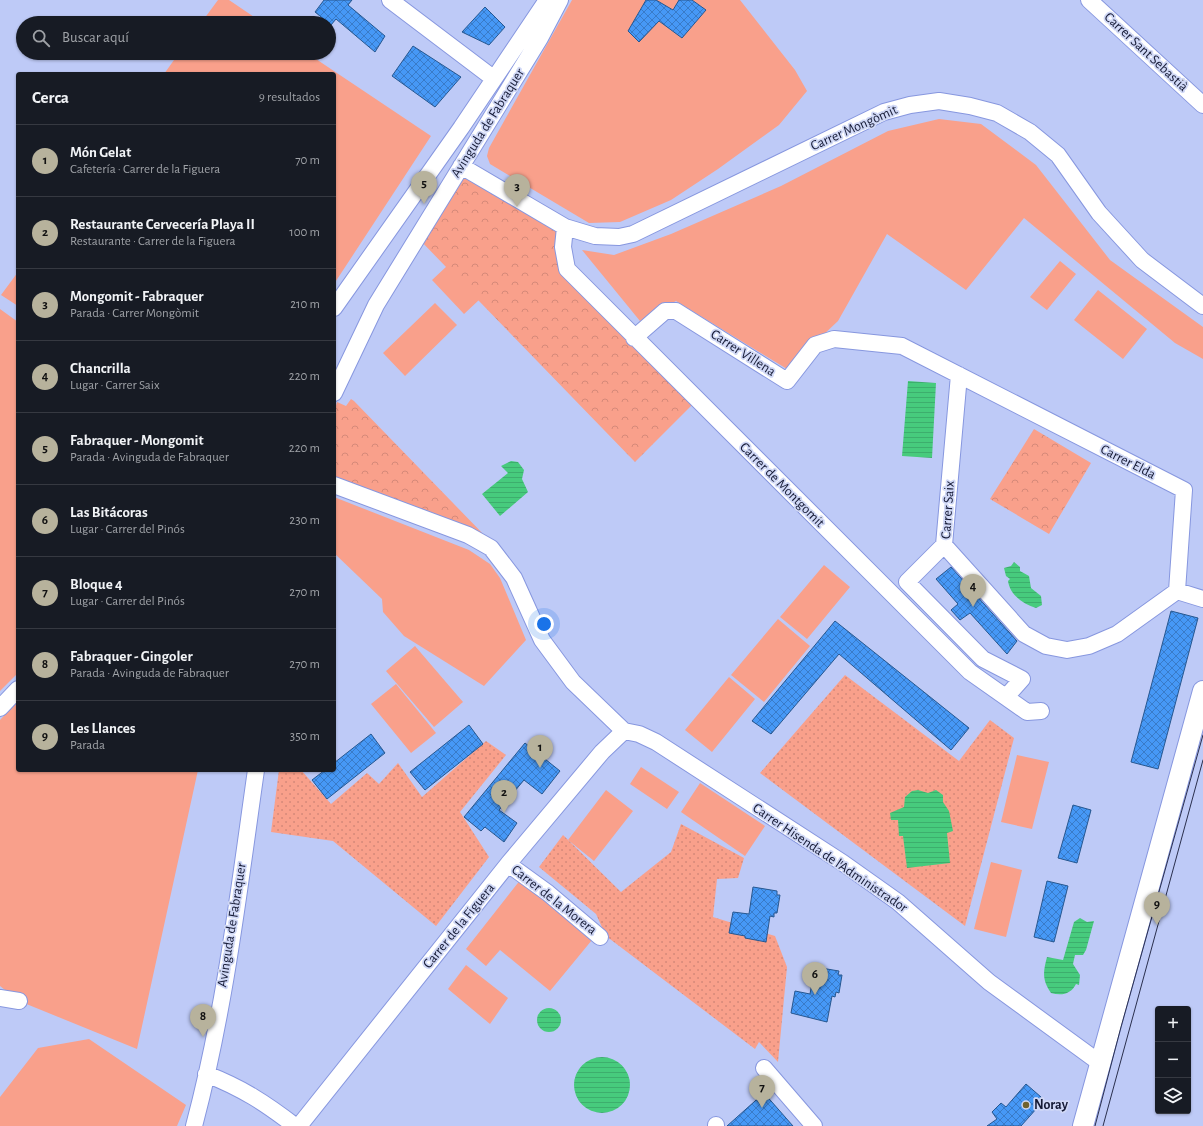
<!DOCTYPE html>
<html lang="es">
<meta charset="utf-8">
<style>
body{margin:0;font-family:"Alegreya Sans",sans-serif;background:#242831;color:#f1f3f6}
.controls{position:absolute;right:12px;bottom:12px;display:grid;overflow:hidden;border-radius:4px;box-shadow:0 1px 3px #0004}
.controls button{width:36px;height:36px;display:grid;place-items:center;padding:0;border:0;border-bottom:1px solid #363941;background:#171b24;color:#f1f3f6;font:20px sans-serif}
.you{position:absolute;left:544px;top:624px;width:14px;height:14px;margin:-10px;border:3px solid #fff;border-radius:50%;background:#1a73e8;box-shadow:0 0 0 6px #1a73e833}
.badge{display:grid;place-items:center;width:26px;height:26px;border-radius:50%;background:#b7b29c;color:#111;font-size:13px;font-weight:700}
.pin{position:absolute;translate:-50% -33px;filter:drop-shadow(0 1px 2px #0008)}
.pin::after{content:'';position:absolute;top:21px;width:14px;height:12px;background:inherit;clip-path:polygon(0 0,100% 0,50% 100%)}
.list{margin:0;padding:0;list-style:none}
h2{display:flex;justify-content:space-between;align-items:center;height:52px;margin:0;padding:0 16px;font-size:17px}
h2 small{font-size:13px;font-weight:400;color:#9ea1a6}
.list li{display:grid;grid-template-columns:26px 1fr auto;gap:12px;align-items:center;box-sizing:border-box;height:72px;padding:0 16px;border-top:1px solid #363941}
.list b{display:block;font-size:15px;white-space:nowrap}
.list p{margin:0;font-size:13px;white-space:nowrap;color:#9ea1a6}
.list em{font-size:13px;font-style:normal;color:#9ea1a6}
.icon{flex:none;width:22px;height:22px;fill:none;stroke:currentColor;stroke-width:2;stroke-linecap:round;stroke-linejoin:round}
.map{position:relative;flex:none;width:1203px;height:1126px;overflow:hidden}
.search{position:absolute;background:#171b24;box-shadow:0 1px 3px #0004;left:16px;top:16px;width:320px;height:44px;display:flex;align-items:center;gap:10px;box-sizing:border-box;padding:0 14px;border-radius:22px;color:#9ea1a6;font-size:15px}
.panel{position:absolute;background:#171b24;box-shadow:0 1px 3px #0004;left:16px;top:72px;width:320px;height:700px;border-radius:4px}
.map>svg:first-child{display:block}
</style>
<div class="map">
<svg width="1203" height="1126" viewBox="0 0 1203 1126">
<defs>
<pattern id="forest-crowns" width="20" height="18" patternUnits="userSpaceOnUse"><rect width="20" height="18" fill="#f9a08b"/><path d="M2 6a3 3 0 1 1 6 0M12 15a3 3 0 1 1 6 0" fill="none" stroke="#d58979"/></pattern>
<pattern id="garden-dots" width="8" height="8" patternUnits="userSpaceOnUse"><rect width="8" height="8" fill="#f9a08b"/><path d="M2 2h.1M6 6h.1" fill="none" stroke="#d58979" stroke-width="1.8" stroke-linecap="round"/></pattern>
<pattern id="water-rules" width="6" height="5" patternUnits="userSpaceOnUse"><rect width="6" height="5" fill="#47cb7d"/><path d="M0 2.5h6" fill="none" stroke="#3dae6d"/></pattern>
<pattern id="building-cross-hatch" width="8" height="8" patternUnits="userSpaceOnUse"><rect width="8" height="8" fill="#4698f6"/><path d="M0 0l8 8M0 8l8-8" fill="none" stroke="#397bc8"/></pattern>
</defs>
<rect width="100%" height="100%" fill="#becaf7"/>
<path fill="#f9a08b" d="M218,0H229L263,23H201Z
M572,0H740L795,70L807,91L779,125L718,169L671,200L620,222L589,223L490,164L487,156L489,148Z
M179,53H307L431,136L334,284V74H164Z
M939,119L981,124L1036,165L1110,260L1203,327V359L1175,343L1024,218L966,290L887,234L838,321L787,369L676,301L640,321L582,250L614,255L671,234L781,186L888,131Z
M1060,261L1076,274L1047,310L1030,297Z
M447,266L479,300L464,314L432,280Z
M18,272V306L1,295Z
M1098,290L1147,329L1123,359L1074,320Z
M435,303L457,325L405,376L383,353Z
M0,309L18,322V673L0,691Z
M334,497L469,550L490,564L500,578L526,640L484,686L404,636L383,612L382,599L334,553Z
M824,565L850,587L807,639L780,617Z
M778,619L810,646L764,702L731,675Z
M415,646L463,702L434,727L386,671Z
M729,677L755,699L712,752L685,730Z
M396,684L436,733L411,753L371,704Z
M18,701V770H198L137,1049L19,1001L0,986V720Z
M1017,755L1049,762L1032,829L1001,822Z
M641,767L679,792L667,809L630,784Z
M700,783L765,826L745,856L681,812Z
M606,790L633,811L594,861L568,840Z
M991,862L1022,870L1006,937L974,929Z
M521,879L592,940L550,991L500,950L486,966L466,949Z
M466,965L508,998L490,1024L448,989Z
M89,1039L186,1105L177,1126H0V1097L38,1048Z"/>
<path fill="url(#forest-crowns)" d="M461,166L565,227L567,269L697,400L635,462L417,237Z
M351,399L354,401L487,538L334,477V413L337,402L346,406Z
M1034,429L1091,463L1049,534L990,499Z"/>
<path fill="url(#garden-dots)" d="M845,675L959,761L990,720L1014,738L965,926L760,773Z
M486,741L506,755L460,812L489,857L436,926L333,841L271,832L279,770H301L331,804L367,773L379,784L398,763L422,797Z
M681,824L744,858L738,878L717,879L713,917L775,936L787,967L778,1062L759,1042L755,1049L606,936L596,914L539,867L563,835L621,892L671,852Z"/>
<path fill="url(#water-rules)" d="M908,381L936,383L932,458L902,456Z
M511,461L518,462L524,470L522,479L528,492L500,516L482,494L508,473L501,466Z
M1014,562L1020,567V571L1029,576L1031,588L1041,596L1042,605L1036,608C1023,604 1010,595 1008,581L1010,579L1006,576L1004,568L1011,566Z
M918,790L928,793L936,790L943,795V802L949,811L953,831L947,833L950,863L907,868L903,836H899L898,820H891L890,813L904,807L905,797L912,791Z
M1080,918L1087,922L1094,921L1086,950L1083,955H1075L1073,964L1080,975L1079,985L1076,984C1071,994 1062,996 1051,993C1042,980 1043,972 1047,957L1063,960L1074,922Z
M537 1020a12 12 0 1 1 24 0a12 12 0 1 1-24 0Z
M574 1085a28 28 0 1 1 56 0a28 28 0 1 1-56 0Z"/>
<path fill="url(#building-cross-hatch)" stroke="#265790" d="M324,0H352L348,5L385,36L375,52L336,19L331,25L315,12Z
M646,0H656L673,10L679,0H692L706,10L682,38L659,21L639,42L628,31Z
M485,7L505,27L489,45L462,32Z
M413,46L461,77L435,107L392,76Z
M951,567L1017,641L1007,654L970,613L960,620L951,610L958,604L936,579Z
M1171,611L1198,618L1158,769L1131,762Z
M835,621L969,728L951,750L839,654L771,734L752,721Z
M469,725L483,744L425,790L410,772Z
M371,734L385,753L327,799L312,780L325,770H334V763Z
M525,743L560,771L542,794L524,780L499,810L517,823L504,842L485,827L481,831L464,817Z
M1073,805L1091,810L1077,863L1058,858Z
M1047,881L1068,886L1054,942L1034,937Z
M753,887L777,891V895H780L777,913H774V917L770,916L766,942L745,938V936L729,933L733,912L749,914Z
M815,967L839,971L838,975H842L839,993L836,992L835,997L832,996L827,1022L791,1013L795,991L810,994Z
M1026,1084L1041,1097L1037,1108L1021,1126H987L997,1119L992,1112L1001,1103L1006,1107Z
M764,1093L793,1126H727Z"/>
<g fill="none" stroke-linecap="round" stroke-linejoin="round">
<g stroke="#8797df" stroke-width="18">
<path id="minor" d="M390,0L493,78
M1089,0L1203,105
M461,166L565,227L595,236L619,237L633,234L884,112L910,105L939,101L970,106L997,113L1030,132L1058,155L1099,213L1142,260L1203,306
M565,227L563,247L567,269L970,672L1027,712L1041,711
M334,308L461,128L547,0
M634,338L665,311H676L787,381L815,345L834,339L902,346L1184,490L1177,591L1203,599
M959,375L944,545L1024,634L1046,646L1067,650L1089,646L1117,634L1177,591
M334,393L376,305L540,38L560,0
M334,485L468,535L491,548L514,578L542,640L573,682L624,731
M944,545L907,582L983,659L1022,679L1006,697
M0,708L18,689
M624,731L639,734L656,742L843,863L898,902L989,982L1100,1063
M508,864L548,893L600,937
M0,998L19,1001
M764,1068L814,1126
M206,1074C242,1088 265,1103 295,1126
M716,1125V1126
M194,1126C225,1010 239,889 256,770
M299,1126L508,864L602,752L624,731"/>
</g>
<g stroke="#8797df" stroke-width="22">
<path id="tertiary" d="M1083,1126L1203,691"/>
</g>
<use href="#minor" stroke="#fff" stroke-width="16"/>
<use href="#tertiary" stroke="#fff" stroke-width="20"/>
<path stroke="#2a2f4d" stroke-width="1" d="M1095,1126L1121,1027L1203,735
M1103,1126L1203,760"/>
</g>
<circle fill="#70622f" stroke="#d0d8f6" stroke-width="1.5" cx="1026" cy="1105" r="4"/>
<g text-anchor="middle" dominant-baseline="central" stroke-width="3.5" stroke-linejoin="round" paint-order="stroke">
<g font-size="14" fill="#151a35" stroke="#d0d8f6">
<text transform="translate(1146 52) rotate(43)">Carrer Sant Sebastià</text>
<text transform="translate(488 123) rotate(-58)">Avinguda de Fabraquer</text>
<text transform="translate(854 128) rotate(-24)">Carrer Mongòmit</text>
<text transform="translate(743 353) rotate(33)">Carrer Villena</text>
<text transform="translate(1128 462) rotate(27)">Carrer Elda</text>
<text transform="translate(782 485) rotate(45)">Carrer de Montgomit</text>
<text transform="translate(948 510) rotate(-86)">Carrer Saix</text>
<text transform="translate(830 858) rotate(34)">Carrer Hisenda de l'Administrador</text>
<text transform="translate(554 900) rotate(38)">Carrer de la Morera</text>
<text transform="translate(232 925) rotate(-81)">Avinguda de Fabraquer</text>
<text transform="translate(459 926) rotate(-51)">Carrer de la Figuera</text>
</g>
<g font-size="14" font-weight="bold" fill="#151a35" stroke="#d0d8f6" text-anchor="start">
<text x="1034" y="1105">Noray</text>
</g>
</g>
</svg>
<div class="controls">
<button>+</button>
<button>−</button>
<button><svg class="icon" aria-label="layers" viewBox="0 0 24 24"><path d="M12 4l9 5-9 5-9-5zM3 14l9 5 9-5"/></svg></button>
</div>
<div class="you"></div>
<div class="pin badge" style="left:540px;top:768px">1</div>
<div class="pin badge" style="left:504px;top:813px">2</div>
<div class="pin badge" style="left:517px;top:207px">3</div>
<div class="pin badge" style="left:973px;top:607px">4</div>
<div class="pin badge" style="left:424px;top:204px">5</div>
<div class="pin badge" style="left:815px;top:995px">6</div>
<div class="pin badge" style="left:762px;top:1108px">7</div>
<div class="pin badge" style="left:203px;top:1037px">8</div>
<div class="pin badge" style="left:1157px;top:925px">9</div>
<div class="search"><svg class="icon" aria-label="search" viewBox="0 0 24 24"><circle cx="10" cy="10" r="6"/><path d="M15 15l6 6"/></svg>Buscar aquí</div>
<section class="panel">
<h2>Cerca<small>9 resultados</small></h2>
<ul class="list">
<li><span class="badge">1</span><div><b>Món Gelat</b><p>Cafetería · Carrer de la Figuera</p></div><em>70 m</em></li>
<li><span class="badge">2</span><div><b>Restaurante Cervecería Playa II</b><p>Restaurante · Carrer de la Figuera</p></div><em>100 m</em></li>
<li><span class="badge">3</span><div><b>Mongomit - Fabraquer</b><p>Parada · Carrer Mongòmit</p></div><em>210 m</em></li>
<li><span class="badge">4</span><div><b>Chancrilla</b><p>Lugar · Carrer Saix</p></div><em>220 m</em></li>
<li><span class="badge">5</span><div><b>Fabraquer - Mongomit</b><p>Parada · Avinguda de Fabraquer</p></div><em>220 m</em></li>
<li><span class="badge">6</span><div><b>Las Bitácoras</b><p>Lugar · Carrer del Pinós</p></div><em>230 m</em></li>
<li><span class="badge">7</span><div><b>Bloque 4</b><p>Lugar · Carrer del Pinós</p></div><em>270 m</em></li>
<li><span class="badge">8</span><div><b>Fabraquer - Gingoler</b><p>Parada · Avinguda de Fabraquer</p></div><em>270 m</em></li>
<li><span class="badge">9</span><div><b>Les Llances</b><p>Parada</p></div><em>350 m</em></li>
</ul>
</section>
</div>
